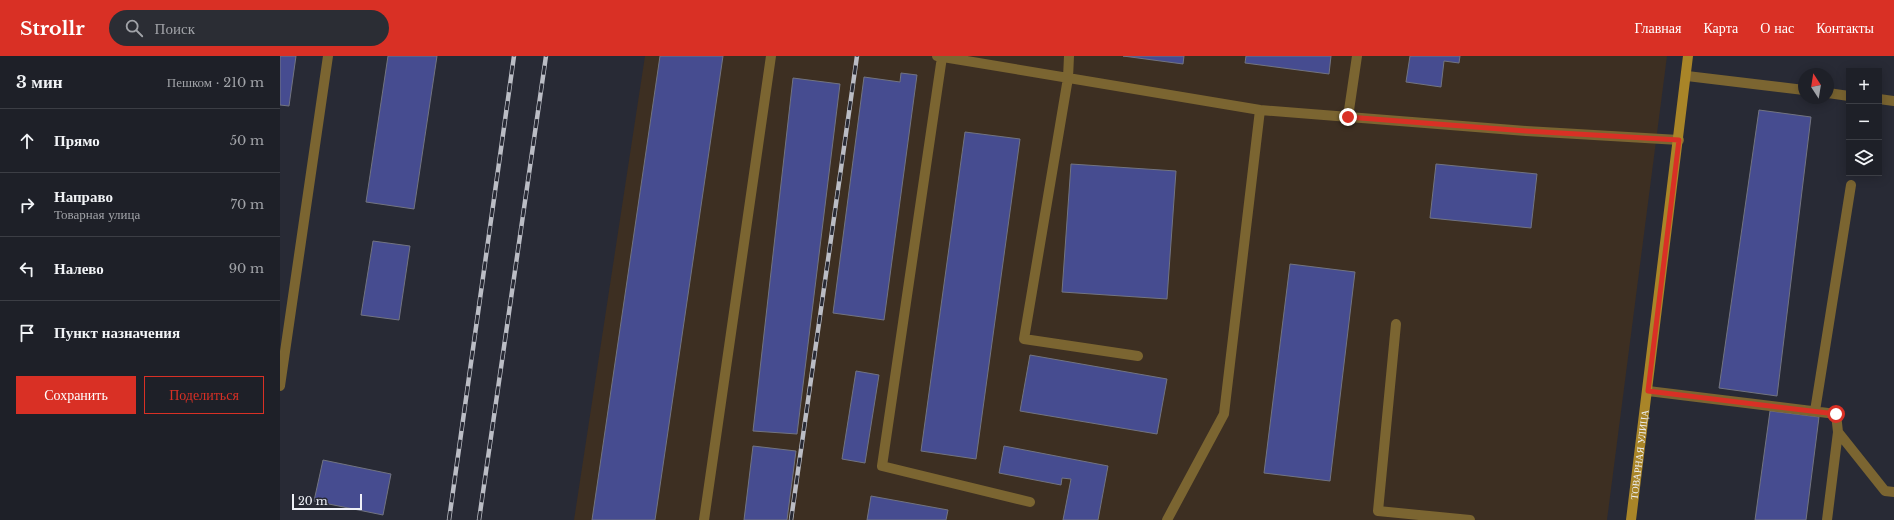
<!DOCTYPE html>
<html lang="ru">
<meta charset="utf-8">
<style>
body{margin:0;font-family:"Libre Baskerville",serif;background:#2b2d34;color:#f1f3f6}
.controls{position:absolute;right:12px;top:12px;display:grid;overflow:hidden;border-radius:0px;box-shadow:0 2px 10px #0003}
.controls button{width:36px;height:36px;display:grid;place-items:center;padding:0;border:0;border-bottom:1px solid #3c3e45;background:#1e2028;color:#f1f3f6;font:20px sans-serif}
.compass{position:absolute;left:1518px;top:12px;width:36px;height:36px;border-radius:50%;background:#1e2028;box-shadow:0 2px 10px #0003;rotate:348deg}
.scale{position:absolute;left:12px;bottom:10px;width:70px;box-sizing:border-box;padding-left:4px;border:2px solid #eff1f8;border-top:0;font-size:11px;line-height:14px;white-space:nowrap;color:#eff1f8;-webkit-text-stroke:3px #282a35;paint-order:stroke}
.stop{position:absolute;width:12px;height:12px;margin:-9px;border:3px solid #d93025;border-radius:50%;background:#fff}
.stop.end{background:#d93025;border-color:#fff;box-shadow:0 1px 4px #0008}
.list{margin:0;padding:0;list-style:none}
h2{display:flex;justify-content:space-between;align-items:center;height:52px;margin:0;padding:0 16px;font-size:17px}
h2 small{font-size:13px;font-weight:400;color:#a1a3a8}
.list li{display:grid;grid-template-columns:26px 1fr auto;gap:12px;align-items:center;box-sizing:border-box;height:64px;padding:0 16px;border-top:1px solid #3c3e45}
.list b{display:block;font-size:15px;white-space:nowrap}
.list p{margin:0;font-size:13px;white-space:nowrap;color:#a1a3a8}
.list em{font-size:13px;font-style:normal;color:#a1a3a8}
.actions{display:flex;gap:8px;padding:12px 16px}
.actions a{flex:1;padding:9px 0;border:1px solid #d93025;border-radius:0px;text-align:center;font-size:14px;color:#d93025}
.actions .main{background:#d93025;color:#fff}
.icon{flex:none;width:22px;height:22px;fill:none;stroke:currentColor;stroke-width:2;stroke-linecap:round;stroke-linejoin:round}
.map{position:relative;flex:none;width:1614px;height:464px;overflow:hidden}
header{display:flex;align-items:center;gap:24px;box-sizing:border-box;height:56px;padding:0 20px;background:#d93025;color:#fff}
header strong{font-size:19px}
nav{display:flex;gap:22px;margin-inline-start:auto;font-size:14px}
.search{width:280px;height:36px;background:#2b2d34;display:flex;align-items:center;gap:10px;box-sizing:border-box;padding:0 14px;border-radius:22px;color:#a1a3a8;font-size:15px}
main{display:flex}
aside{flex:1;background:#1e2028}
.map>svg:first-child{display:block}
</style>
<header>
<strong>Strollr</strong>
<div class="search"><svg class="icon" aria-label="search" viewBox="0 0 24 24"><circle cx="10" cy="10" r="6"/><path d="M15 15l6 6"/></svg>Поиск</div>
<nav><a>Главная</a><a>Карта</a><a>О нас</a><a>Контакты</a></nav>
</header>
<main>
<aside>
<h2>3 мин<small>Пешком · 210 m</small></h2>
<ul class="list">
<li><svg class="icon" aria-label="ahead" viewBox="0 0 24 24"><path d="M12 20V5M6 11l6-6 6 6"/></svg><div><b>Прямо</b></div><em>50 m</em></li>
<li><svg class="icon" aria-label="right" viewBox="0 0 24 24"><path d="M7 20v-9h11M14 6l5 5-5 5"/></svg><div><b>Направо</b><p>Товарная улица</p></div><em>70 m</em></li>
<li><svg class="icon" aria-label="left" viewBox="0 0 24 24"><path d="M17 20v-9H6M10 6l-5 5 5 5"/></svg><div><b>Налево</b></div><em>90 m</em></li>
<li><svg class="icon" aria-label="arrive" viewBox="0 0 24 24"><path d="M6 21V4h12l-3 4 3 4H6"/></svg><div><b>Пункт назначения</b></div></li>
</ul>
<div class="actions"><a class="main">Сохранить</a><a>Поделиться</a></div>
</aside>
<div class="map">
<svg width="1614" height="464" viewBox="0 0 1614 464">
<rect width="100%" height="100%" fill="#282a35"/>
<path fill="#3d2f22" d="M365,0H1387L1327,464H294Z"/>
<path fill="#464c90" stroke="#727481" d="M0,0H16L9,50L0,49Z
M108,0H157L134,153L86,146Z
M380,0H443L375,464H312Z
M843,0H904L903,8Z
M966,0H1051L1049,18L965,7Z
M1130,0H1180L1179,7L1164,5L1161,31L1126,26Z
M621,17L637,19L604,264L553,257L584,21L620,26Z
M513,22L560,28L517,378L473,375Z
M1479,54L1531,61L1497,340L1439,332Z
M685,76L740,83L696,403L641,395Z
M791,108L896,115L887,243L782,236Z
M1156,108L1257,118L1251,172L1150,162Z
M93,185L130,190L119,264L81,259Z
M1010,208L1075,216L1050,425L984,417Z
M750,299L887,323L877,378L740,355Z
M576,315L599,319L585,407L562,403Z
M1490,355L1539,361L1526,464H1475Z
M473,390L516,395L507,464H464Z
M724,390L828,410L818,464H783L791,423L782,422L781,429L719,417Z
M43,404L111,418L103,459L34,445Z
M591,440L668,454L666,464H587Z"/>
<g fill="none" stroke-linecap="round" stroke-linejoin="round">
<path stroke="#7b6531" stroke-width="10" d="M657,0L980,54L1246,75L1399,84
M789,0L788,22L744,283L858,300
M662,1L602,410L750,446
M1407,20L1524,34
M1548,37L1569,40
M1599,43L1614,45
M1068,61L1077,0
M1116,268L1098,455L1190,464
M0,330L48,0
M1368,335L1556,358L1558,376L1605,435L1614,436
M1535,355L1571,129
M424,464L491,0
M887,464L944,358L980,54
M1547,464L1558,376"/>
<path stroke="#a98528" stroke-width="10" id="s1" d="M1351,464L1408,0"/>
<g stroke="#bbbdc5" stroke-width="4.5">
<path id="rail" d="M169,464L234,0
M199,464L266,0
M511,464L577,0"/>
</g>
<use href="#rail" stroke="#282a35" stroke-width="3" stroke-dasharray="9" stroke-linecap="butt"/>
</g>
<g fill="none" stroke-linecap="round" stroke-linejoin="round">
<path stroke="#d93025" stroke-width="5" d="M1068,61L1246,75L1399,84L1368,335L1556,358"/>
</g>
<g text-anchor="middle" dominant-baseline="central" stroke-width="3.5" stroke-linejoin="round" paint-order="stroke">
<g font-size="10" fill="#eff1f8" stroke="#282a35">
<text stroke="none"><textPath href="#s1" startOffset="66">ТОВАРНАЯ УЛИЦА</textPath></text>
</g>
</g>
</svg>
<div class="controls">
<button>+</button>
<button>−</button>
<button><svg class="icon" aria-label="layers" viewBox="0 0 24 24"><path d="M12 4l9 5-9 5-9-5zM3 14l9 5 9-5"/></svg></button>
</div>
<svg class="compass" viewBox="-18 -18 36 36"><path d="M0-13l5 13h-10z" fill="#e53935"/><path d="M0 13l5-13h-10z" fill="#a1a3a8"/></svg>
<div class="scale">20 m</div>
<div class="stop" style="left:1556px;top:358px"></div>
<div class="stop end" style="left:1068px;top:61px"></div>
</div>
</main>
